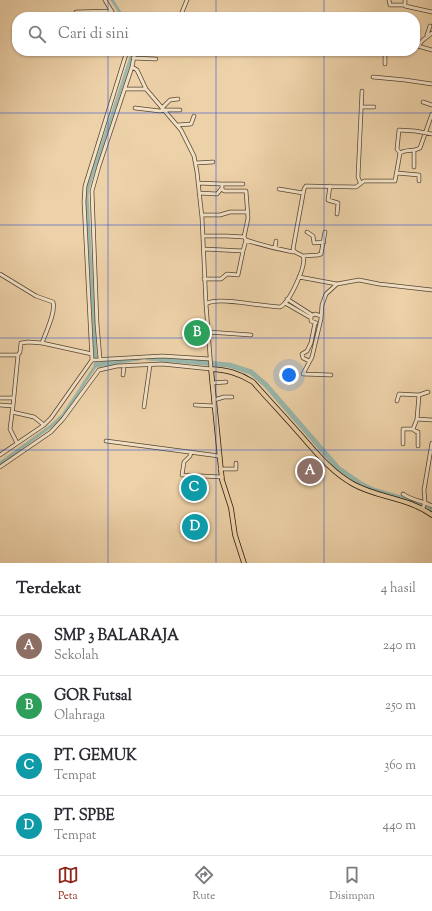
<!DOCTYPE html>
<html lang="id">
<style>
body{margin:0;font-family:"Sorts Mill Goudy",serif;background:#f7f7f7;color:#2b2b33}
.you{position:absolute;left:289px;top:375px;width:14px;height:14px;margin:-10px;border:3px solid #fff;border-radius:50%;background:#1a73e8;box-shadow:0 0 0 6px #1a73e833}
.badge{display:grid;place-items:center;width:26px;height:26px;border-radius:50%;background:#8f2418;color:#fff;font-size:13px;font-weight:700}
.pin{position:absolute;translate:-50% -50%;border:2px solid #fff;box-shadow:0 1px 4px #0006}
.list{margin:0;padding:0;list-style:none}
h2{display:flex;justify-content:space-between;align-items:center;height:52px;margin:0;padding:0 16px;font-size:17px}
h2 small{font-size:13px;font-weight:400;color:#7c7c81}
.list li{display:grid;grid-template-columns:26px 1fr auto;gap:12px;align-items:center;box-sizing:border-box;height:60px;padding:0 16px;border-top:1px solid #e1e1e2}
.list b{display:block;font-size:15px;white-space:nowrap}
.list p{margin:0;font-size:13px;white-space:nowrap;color:#7c7c81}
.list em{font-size:13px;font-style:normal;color:#7c7c81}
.icon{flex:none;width:22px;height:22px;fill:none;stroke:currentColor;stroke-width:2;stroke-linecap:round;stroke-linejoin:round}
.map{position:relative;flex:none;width:432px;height:563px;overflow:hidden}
.search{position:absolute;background:#fff;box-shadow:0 1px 3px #0004;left:12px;right:12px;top:12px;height:44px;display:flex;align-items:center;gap:10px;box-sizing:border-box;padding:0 14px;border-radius:16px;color:#7c7c81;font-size:15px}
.sheet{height:292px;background:#fff}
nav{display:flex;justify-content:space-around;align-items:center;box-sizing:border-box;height:56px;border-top:1px solid #e1e1e2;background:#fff;font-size:11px;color:#7c7c81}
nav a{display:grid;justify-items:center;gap:2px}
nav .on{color:#8f2418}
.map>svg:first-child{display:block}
</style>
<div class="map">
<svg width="432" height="563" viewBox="0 0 432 563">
<rect width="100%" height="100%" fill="#edd1a8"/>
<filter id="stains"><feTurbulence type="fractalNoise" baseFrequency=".005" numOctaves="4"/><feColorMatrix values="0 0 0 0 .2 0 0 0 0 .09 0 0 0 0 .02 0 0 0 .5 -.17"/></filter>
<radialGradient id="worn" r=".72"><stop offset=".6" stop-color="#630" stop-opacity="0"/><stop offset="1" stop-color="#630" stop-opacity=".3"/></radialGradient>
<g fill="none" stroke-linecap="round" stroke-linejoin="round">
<path stroke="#99b7ac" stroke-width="3" d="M112,0L123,17
M0,463L51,426L63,415L96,365L87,195L88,188L133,51"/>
<path stroke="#99b7ac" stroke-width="5" d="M148,358L229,365L251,372L266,385L338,468L361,484L373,490L411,501L432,511
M96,365L139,358"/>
<g stroke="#554631" stroke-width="4.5">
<path id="minor" d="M105,0L115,17
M389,0L390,5H405
M405,0V6L432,12
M76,12L112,11
M180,17L187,0
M427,35L430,26
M418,46L432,50
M415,47L418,46L423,40L432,33
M385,51V64
M133,58L156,59
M132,67L137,70L146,89L181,130L194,156L197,172L202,218L206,304
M373,77L405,80L432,84
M125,89H146
M423,102L432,105
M361,107H374
M135,108L160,111L164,110H180
M162,108L170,100L178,99
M178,125L191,124L194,116
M414,151V167
M400,153L397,149L399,130L415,131L432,134
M196,163L213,162
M397,173L419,175V181
M360,182L358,177L362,91
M198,183L222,184V189L224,191H246L248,218L244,237
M222,184H243
M330,186L328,200L338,203L337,214
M279,189L303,193
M199,193L217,194L222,188
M202,215H220L230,212H248
M307,232L313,236L314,243L324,242
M203,236H227L244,237L246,240C261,245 277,249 293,252L294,251
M275,248L276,241
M204,249L243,251L246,240
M303,256L318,255L321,254L325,232
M0,274L36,296L53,302C56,312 46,332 42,343
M299,277L337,284L359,280L379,284L432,290
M204,279H221L227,274L238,275L243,251
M287,299L312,315
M285,303L311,318
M316,323L311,321V316L315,314L321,316
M208,332L251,335
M0,355H18L20,352L21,343L28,342L42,343L92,354
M100,359L97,324L92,191L99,166L132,67L135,51
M92,360L84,202L85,186L127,51
M309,361L303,358L302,354L307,351L311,343L315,323
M211,369L206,304C217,296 264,307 280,307C289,303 307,266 303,256L295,252L293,249L304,189L306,186L356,187L364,181H395L400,153C406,149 413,152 420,148L432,114
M123,375L124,366
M331,375L303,374L312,357L321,319L322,305L326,294L337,284
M212,383L226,382
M419,395L417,419L432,420
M0,398H13
M214,400L224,397H232
M397,401L399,394L419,395L428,392
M0,405L13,406L10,429L17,443
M195,405L214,406
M13,406L18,355
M144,407L150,365
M12,412L34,417L44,425
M413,429L415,431L418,432V446
M106,441L219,456
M403,444V429H413L417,419
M191,452L190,456L184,462L182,475L222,477
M0,455L44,425L51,418L92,360L162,356L210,359
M0,467L51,432L63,419L99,370L117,366L162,364L211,369
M220,469H236V463
M403,494C411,500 423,501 432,506
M423,508L425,502L424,490L432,443"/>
</g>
<g stroke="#221709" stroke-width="5.5">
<path id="major" d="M244,563L235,535L231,508L222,480L211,369C227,370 239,373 253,382C268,399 283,415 298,432C315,451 330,471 353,484C378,498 409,498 432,515"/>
</g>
<use href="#minor" stroke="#f3e1c6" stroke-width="3"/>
<use href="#major" stroke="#edd1a8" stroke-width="4"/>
</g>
<path fill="none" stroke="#1d4ed8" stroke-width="1" stroke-opacity="0.55" d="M108,0V17M216,0V17M324,0V17M108,51V563M216,51V563M324,51V563M0,113H432M0,225H432M0,338H432M0,450H432"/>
<rect width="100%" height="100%" filter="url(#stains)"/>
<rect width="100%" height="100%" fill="url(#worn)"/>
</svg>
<div class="you"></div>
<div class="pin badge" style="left:310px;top:471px;background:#8d6e63">A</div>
<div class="pin badge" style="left:197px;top:333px;background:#2e9e5b">B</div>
<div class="pin badge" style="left:194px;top:488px;background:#0f9aa8">C</div>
<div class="pin badge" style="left:195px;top:527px;background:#0f9aa8">D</div>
<div class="search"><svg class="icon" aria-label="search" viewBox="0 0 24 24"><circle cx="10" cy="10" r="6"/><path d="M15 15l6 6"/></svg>Cari di sini</div>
</div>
<section class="sheet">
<h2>Terdekat<small>4 hasil</small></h2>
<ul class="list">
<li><span class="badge" style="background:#8d6e63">A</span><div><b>SMP 3 BALARAJA</b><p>Sekolah</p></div><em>240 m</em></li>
<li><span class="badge" style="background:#2e9e5b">B</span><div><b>GOR Futsal</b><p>Olahraga</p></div><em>250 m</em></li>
<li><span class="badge" style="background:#0f9aa8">C</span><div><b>PT. GEMUK</b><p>Tempat</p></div><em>360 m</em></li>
<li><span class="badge" style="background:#0f9aa8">D</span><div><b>PT. SPBE</b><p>Tempat</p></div><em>440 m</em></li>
</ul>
</section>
<nav>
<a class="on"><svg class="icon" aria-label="map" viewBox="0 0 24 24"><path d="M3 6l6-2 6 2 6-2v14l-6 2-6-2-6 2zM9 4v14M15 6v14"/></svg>Peta</a>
<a><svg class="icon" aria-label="directions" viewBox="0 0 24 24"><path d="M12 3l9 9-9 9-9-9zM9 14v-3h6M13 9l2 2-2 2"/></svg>Rute</a>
<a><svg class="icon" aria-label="saved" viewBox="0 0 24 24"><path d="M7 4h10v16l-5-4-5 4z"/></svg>Disimpan</a>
</nav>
